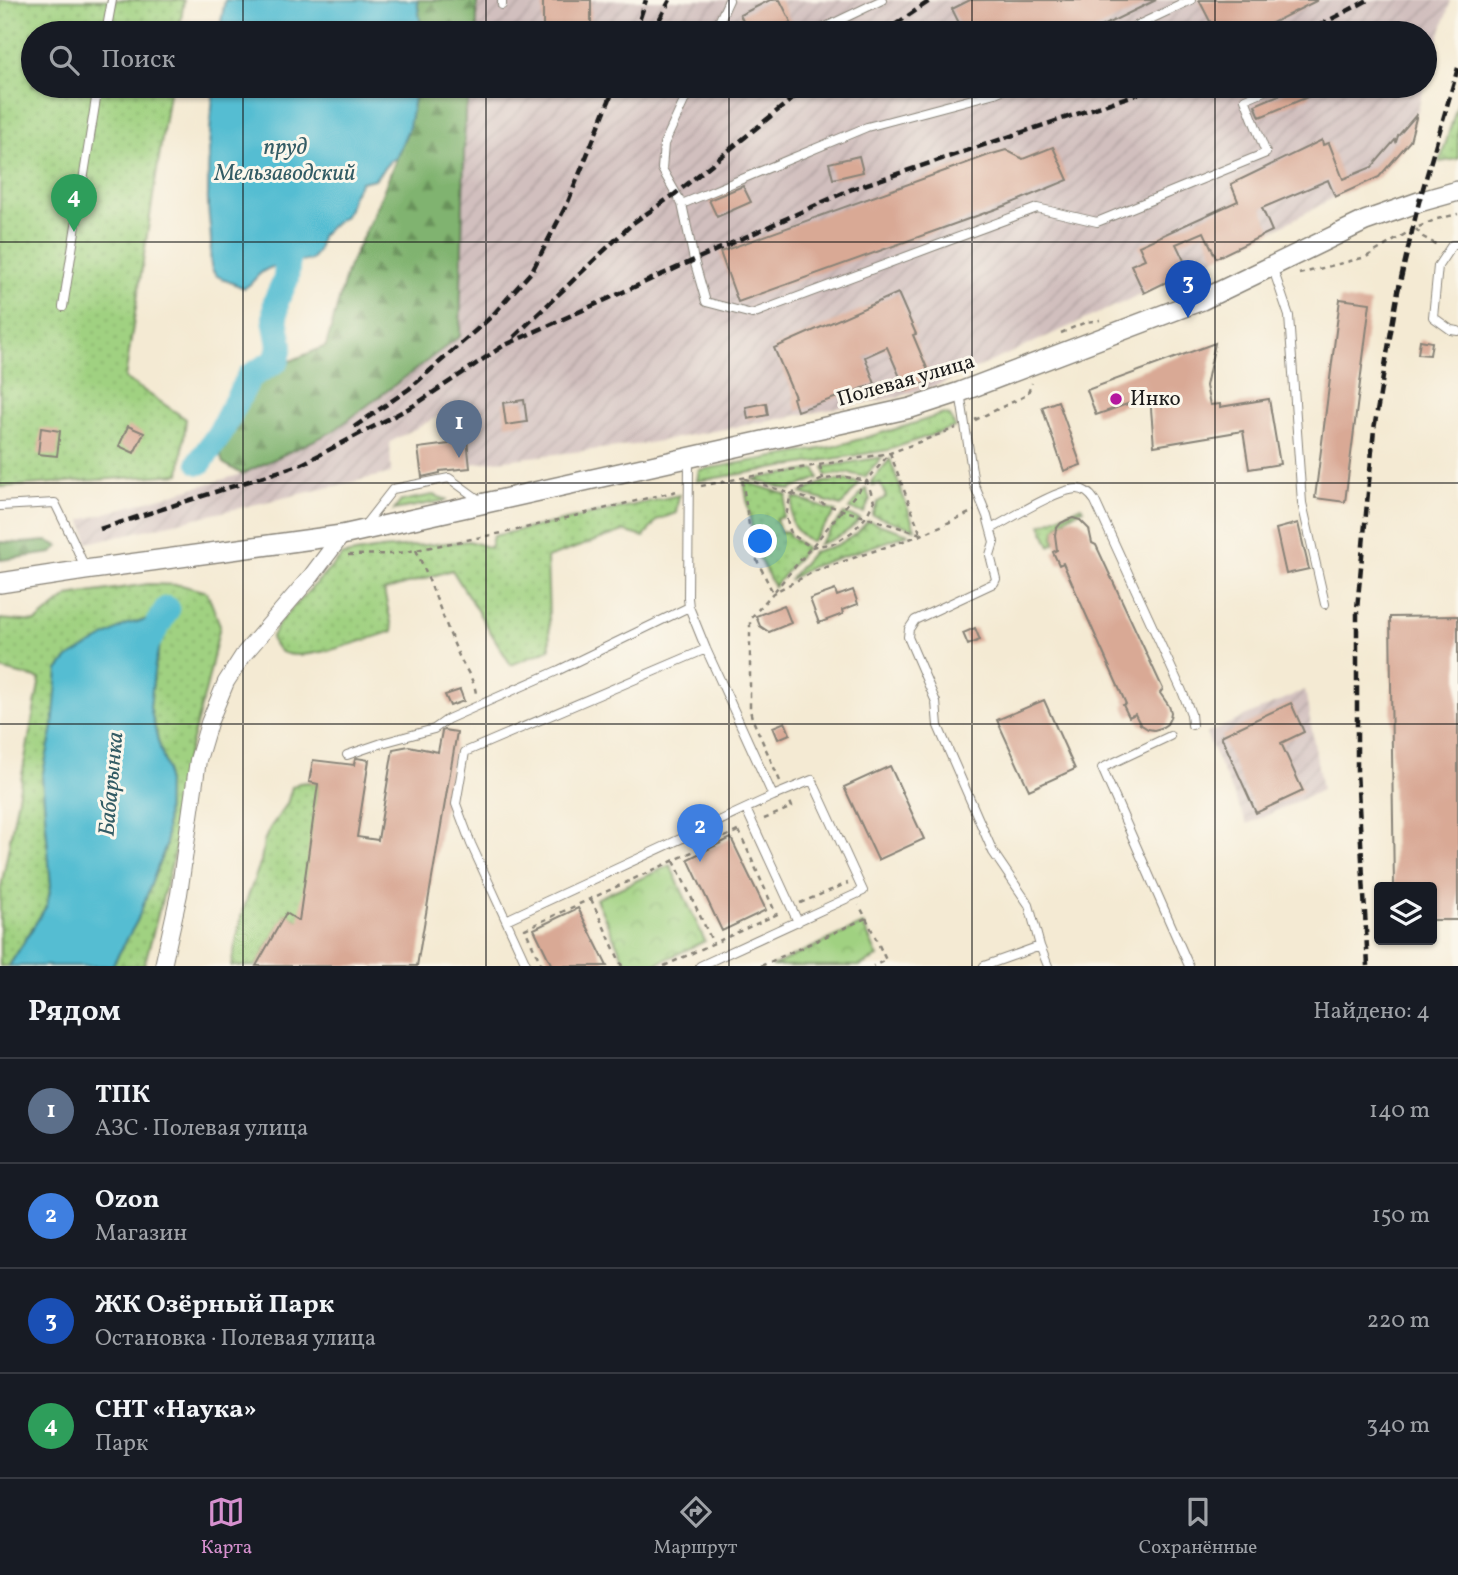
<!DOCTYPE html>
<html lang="ru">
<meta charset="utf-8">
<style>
body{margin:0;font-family:Vollkorn,serif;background:#20242c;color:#f1f3f6}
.controls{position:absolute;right:21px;bottom:21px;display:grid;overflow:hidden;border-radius:7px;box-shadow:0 2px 5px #0004}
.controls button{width:63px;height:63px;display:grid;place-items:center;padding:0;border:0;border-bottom:2px solid #363941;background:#171b24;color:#f1f3f6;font:35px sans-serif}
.you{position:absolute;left:761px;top:542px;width:24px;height:24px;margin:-18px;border:5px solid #fff;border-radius:50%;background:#1a73e8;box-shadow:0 0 0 10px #1a73e833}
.badge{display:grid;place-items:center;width:46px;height:46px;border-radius:50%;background:#d690ce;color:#fff;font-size:23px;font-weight:700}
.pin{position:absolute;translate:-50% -58px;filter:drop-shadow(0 2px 4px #0008)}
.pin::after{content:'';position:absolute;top:37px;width:24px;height:21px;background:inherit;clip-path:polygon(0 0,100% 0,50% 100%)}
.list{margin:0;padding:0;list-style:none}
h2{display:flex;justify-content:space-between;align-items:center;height:91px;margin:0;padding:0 28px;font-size:30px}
h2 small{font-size:23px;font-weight:400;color:#9ea1a6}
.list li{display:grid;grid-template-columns:46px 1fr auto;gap:21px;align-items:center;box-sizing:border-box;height:105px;padding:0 28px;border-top:2px solid #363941}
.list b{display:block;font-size:26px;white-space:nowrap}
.list p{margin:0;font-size:23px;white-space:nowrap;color:#9ea1a6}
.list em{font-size:23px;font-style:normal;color:#9ea1a6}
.icon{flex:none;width:38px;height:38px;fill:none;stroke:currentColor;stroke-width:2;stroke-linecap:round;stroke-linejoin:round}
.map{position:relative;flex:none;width:1458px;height:966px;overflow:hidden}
.search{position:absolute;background:#171b24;box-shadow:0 2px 5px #0004;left:21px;right:21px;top:21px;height:77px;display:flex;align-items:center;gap:18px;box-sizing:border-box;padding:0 24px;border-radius:38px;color:#9ea1a6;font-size:26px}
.sheet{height:511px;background:#171b24}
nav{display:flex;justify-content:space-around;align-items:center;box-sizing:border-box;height:98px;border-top:2px solid #363941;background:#171b24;font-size:19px;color:#9ea1a6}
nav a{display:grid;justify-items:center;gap:4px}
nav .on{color:#d690ce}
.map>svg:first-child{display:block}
</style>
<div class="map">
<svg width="1458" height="966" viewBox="0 0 1458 966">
<defs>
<pattern id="industrial-furrows" width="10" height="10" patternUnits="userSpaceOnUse" patternTransform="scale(1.75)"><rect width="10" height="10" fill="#d1bfbe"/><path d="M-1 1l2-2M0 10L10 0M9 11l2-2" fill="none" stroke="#b3a4a3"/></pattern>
<pattern id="grass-dots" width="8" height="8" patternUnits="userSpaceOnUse" patternTransform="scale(1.75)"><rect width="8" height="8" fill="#a0d181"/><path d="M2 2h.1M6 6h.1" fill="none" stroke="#89b36f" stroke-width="1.8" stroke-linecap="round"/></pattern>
<pattern id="forest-firs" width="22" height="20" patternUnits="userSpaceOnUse" patternTransform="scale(1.75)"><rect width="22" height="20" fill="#80b36f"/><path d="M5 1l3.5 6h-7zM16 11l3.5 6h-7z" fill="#68915a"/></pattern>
<pattern id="park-crowns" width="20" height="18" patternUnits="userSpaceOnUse" patternTransform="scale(1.75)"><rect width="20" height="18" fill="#a0d181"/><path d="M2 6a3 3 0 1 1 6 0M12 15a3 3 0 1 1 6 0" fill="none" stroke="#89b36f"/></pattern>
</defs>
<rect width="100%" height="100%" fill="#fbf7ec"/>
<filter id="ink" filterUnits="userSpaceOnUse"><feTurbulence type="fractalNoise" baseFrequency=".0143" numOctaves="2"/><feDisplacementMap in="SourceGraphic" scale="14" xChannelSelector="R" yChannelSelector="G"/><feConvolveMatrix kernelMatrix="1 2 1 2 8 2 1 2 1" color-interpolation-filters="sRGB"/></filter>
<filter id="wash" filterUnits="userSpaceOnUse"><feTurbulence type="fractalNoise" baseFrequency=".00686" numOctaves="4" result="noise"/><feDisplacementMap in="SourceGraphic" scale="28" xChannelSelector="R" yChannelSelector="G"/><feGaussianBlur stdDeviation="1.57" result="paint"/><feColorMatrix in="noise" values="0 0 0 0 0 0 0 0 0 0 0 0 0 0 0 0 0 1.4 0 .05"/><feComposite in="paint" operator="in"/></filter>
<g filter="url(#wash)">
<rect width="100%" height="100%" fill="#f4ead3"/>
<path fill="url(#industrial-furrows)" d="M477,0H1451L1425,83V33H477Z
M474,86H1424L1410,141L1379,177L1335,197L1272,231L1157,287L941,384L898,397L643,444L470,464L467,439L456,407L390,442L391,473L88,543L82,520L242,474L332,432L460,336L465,111Z
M1305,690L1322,790L1247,824L1206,734Z"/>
<path fill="url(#grass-dots)" stroke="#5e764e" stroke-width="2" d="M0,0H184L179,33H33V86H170L125,378L186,419L180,474L0,487Z
M1458,102V159L1440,162Z
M943,414L950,416L955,427L888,450L697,481L699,470L832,447L906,426Z
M882,457L865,477L848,473L826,476L824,467Z
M890,459L915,529L872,515L878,502L886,497L880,483L873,486L871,482Z
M816,469L819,478L790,490L752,479Z
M846,480L860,483L841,506L801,493L824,482Z
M744,481L787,495L783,517L776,519L781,533L788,531L790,536L806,548L774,587L755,550Z
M866,488L870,500L864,513L849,509Z
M433,495L448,500L394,510L401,501Z
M679,495L676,513L657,520L644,537L623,531L547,558L550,649L511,665L452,570L384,591L393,631C371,638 298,665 280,651C276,648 273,643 271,638L281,620L343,555L380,549L469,541L490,548L493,536Z
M794,497L836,512L811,542C789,527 789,523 794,497Z
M1081,506L1083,509C1067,517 1051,523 1055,543L1050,546L1041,525Z
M844,514L860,519C849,532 837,539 819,544Z
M868,521L909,534L811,567L789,580L813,552L837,545L856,534Z
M148,584L181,585L207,592L220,625L207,685L187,758L177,844L144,966H112L137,921L166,845L167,770L158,741L150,707L155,664L164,628L53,727L42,777L51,886L47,905L9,966H0V893L40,679L0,669V619L36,622L68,596Z
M309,782L318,784L303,923L286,914L256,966H231L242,913L261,861L264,841L270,828L287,804L292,787L299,783Z"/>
<path fill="url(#forest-firs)" stroke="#4e6846" stroke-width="2" d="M417,0H477V33H422Z
M416,86H474L465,111L460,336L332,432L242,474L223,463L218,448L252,382L281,365L326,346L348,268L376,209L409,127Z
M47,541L59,546L52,553L0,560V542L21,543Z"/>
<path fill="url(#park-crowns)" stroke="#5e764e" stroke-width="2" d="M670,865L705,941L652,966H627L596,899Z
M863,924L878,957L859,966H772Z"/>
<path fill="#55bdd2" stroke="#386c77" stroke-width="2" d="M225,0H417L422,33H219Z
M214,86H416L409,127L396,158L390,161L375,179L361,182L353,195L349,209L344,217L331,226L321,236L318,251L311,260C297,262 271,264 261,273C254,278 252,285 244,288C236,284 219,279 215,274C208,266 211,253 211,243C211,227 207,211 208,194C208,158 210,122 214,86Z
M151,619L164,627L155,664L150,707L158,741L167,770L166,845L137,921L112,966H9L47,905L51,886L42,777L53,727L58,670L68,658L127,624Z"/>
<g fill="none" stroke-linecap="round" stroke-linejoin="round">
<path stroke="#55bdd2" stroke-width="26" d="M200,462L219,435L249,377L277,360L280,345L275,319L276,301L286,279L287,265L295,231
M140,655L167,609"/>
</g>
<g id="blocks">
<path fill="#d9a995" d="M543,0H591V33H543Z
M770,0H780L791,22L769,33H749L740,15Z
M970,0H1156L1088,33H964L952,9Z
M1199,0H1318L1252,33H1216Z
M1300,86H1306L1310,96L1260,117L1255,105Z
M1417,114L1410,141L1379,177L1335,197L1328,180L1262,208L1272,231L1216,258L1204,232L1176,244L1189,271L1144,293L1131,265L1145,259L1139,246L1238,201L1231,184L1322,140L1323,145L1329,143L1343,179L1372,167L1395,140L1396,142L1398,136Z
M1053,147L1068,180L1007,205L738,302L720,252L989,155L1006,150L1023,159Z
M859,156L863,172L833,179L829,163Z
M743,186L751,202L717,217L709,200Z
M898,293L916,334L913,335L932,380L906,391L887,347L865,357L875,384L797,411L793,398L795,397L774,348Z
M1340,299L1370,303L1345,502L1315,498Z
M1420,340L1432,342L1430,355L1418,354Z
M1215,343L1206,386L1210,405L1220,404V407L1269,399L1280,464L1249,469L1243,431L1154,446L1150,396L1096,415L1087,390Z
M524,400L527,422L506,425L503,403Z
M1058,401L1081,465L1064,471L1042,407Z
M766,403L768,415L748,419L746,407Z
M128,426L144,433L134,453L119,446Z
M41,428L60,431L57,456L38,454Z
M467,439L470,468L440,471V473L422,477L418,448L449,444V441Z
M1073,518L1080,520L1089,529L1092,543L1096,545L1163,689L1160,693L1169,706L1171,712L1170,718L1167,724L1161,728L1154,730L1148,729L1140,724L1135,714L1129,717L1123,705L1126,704L1063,563L1059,565L1053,552L1057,550L1055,535L1056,529L1061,523L1067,520Z
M1298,523L1309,569L1286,574L1276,529Z
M835,590L837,596L853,590L858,604L842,610L843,614L819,623L810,599Z
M784,605L791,623L769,632L760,626L756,616Z
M1458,616V920H1432V887H1394L1390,617Z
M975,628L980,640L968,645L963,633Z
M460,690L464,701L450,706L445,695Z
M1044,700L1075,769L1029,790L997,720Z
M1291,703L1304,732L1281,743L1303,791L1256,813L1221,736Z
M785,722L790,734L778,739L773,727Z
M444,730L457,732L417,966H256L286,913L299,921L318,784L309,782L313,760L354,765L355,759L357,758L369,760L357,837L378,840L393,749L409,746L438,752L442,731Z
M890,766L924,839L878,860L844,787Z
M731,838L766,910L722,931L688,859Z
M578,908L607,966H552L534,929Z"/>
</g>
</g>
<g filter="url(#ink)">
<use href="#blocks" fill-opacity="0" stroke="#888378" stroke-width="2"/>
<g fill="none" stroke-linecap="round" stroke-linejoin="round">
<g stroke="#888378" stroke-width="10">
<path id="service" d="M502,5V0
M106,33L112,0
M714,33L729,0
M813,33L882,0
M1121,33L1191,0
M691,86L664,144L662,169L682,204L694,260L706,302L752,314L1037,208L1097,222L1266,153L1245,99L1276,86
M682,204L867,127L995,93L1011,86
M1458,245H1452L1438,266L1433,317L1451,330L1458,331
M1272,266L1289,316L1302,503L1325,604
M63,307L98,86
M960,392L974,484L987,516L994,542L990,555L996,579L994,583L915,620L909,629L908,637L936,702L938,726L993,852L1029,905L1040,946L1048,966
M689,458L688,598L689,607L706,649L773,796
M0,506L55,503L73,540L85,568
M364,526L393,489L449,478L482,502
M991,529C1010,519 1057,489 1077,489C1085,489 1091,495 1095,501L1182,691L1191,714L1192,725
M1170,736L1102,768L1189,966
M347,755L382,743L434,729L448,719L559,670L689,607
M746,809L798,922
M506,920L773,796L812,780L863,891L700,966
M527,966L471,844L456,804L465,752L706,649
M984,966L1040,946"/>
</g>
<g stroke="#888378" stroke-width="18">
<path id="minor" d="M163,966L179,894L198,760L209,723L226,682L244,654L312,575L342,535"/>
</g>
<g stroke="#888378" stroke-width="22">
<path id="tertiary" d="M0,583L85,570L342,535L911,408L960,392L1202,300L1365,221L1419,202L1458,191"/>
</g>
<path stroke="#888378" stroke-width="2.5" stroke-dasharray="5 5" stroke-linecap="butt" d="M1416,229L1423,237L1439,246
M1299,274L1366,257L1412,230L1437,219L1458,214
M1061,333L1086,322L1100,320
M975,420L1027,395L1032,383
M820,466L823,479
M846,477L867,481L874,501L866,517L852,532L835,543L811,547L791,534L786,516L791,494L823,479Z
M701,486L742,478L890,453L956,428
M921,534C861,516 801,497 742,478L753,552L773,593C812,546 851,500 890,453L921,535
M416,550C432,585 444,621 459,656C465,669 476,682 476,696
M348,555L392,554L416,550L517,530L677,491
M780,781L752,718L750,710V619L773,593L815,571L921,535L974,511
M764,819L792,807L789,799
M739,831L776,914
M674,861L713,943
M591,899L622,966
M800,903L848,883
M866,918L886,960L873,966
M542,966L525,929L742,829
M664,966L782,912
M761,966L866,918L859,905"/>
<use href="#service" stroke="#fff" stroke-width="8"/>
<use href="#minor" stroke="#fff" stroke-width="16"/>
<use href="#tertiary" stroke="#fff" stroke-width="19"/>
<path stroke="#1c1c1c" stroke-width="4.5" stroke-dasharray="10 5" stroke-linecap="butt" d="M635,33L646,0
M652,33L670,0
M883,33L931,0
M1305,33L1368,0
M514,337L633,223L675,194L808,86
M354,427L409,389L491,317L532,271L568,202L615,86
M100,529L302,464L413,406L503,346L852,189L1161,86
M1368,966L1357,771V609L1374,429L1398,291L1419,202L1458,68"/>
</g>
</g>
<path fill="none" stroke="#1c1c1c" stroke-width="2" stroke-opacity="0.55" d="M243,0V33M486,0V33M729,0V33M972,0V33M1215,0V33M243,86V966M486,86V966M729,86V966M972,86V966M1215,86V966M0,242H1458M0,483H1458M0,724H1458"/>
<circle fill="#b5179e" stroke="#fbf7ec" stroke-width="2.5" cx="1116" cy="399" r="7"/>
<g text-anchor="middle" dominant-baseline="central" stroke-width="6" stroke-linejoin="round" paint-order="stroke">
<g font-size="21" fill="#1c1c1c" stroke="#fbf7ec">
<text transform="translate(906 381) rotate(-16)">Полевая улица</text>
</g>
<g font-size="21" fill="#1c1c1c" stroke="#fbf7ec" text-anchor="start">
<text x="1130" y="399">Инко</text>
</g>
<g font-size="23" font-style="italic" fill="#335c65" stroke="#fbf7ec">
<text x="285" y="148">пруд<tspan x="285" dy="26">Мельзаводский</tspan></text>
<text transform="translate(112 784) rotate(-85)">Бабарынка</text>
</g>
</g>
</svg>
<div class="controls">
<button><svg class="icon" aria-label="layers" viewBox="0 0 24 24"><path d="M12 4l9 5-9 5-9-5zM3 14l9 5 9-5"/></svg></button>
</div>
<div class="you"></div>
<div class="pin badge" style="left:459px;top:458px;background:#5c6f8a">1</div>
<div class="pin badge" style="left:700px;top:862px;background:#3f7fe0">2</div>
<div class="pin badge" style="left:1188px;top:318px;background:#1a4fb4">3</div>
<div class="pin badge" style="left:74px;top:232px;background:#2e9e5b">4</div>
<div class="search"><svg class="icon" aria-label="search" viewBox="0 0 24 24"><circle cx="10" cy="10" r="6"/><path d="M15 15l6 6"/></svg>Поиск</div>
</div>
<section class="sheet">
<h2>Рядом<small>Найдено: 4</small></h2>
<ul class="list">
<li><span class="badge" style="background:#5c6f8a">1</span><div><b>ТПК</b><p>АЗС · Полевая улица</p></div><em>140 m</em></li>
<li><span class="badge" style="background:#3f7fe0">2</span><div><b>Ozon</b><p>Магазин</p></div><em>150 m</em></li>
<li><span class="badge" style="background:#1a4fb4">3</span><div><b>ЖК Озёрный Парк</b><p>Остановка · Полевая улица</p></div><em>220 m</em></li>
<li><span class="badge" style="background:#2e9e5b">4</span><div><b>СНТ «Наука»</b><p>Парк</p></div><em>340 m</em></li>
</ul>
</section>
<nav>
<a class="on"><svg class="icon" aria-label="map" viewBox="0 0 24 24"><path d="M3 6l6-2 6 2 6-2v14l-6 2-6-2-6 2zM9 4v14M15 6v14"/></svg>Карта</a>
<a><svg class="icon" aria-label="directions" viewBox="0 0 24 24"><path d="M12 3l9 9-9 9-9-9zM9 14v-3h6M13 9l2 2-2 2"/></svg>Маршрут</a>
<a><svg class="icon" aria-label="saved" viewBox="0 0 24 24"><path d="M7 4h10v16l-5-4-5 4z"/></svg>Сохранённые</a>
</nav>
